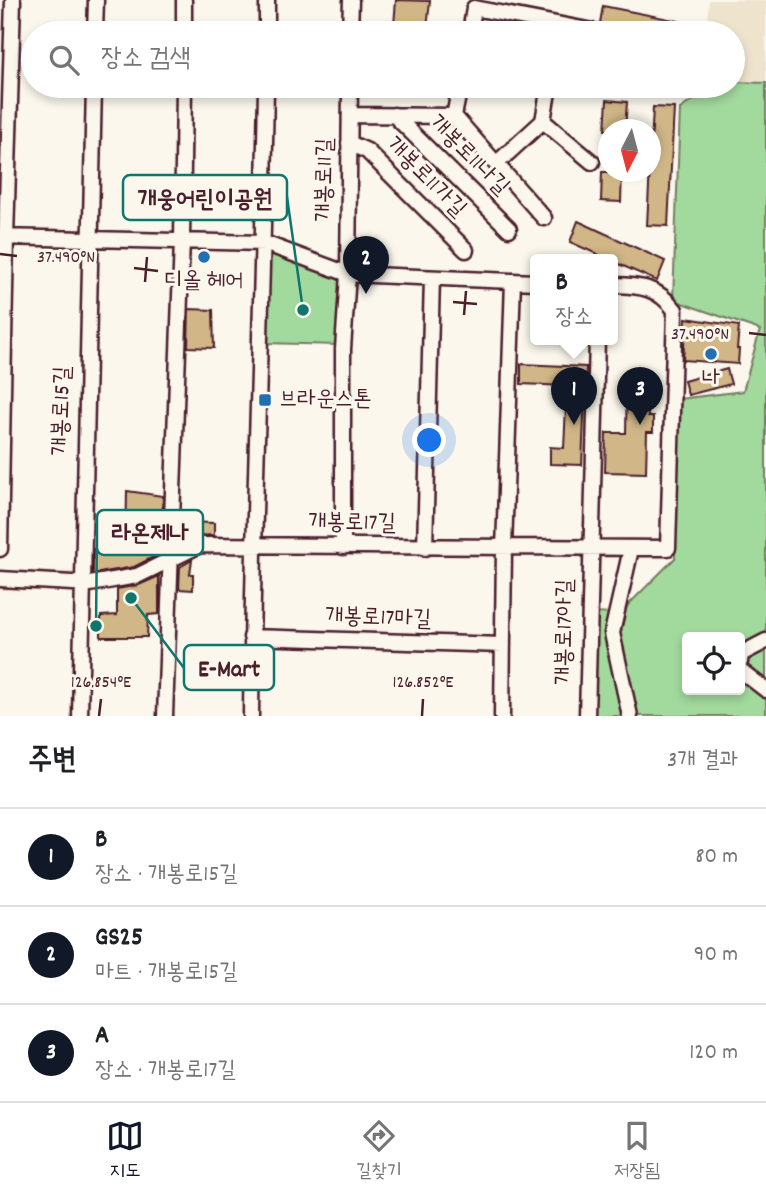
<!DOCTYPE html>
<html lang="ko">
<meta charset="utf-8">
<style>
body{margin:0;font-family:Dekko,"Poor Story",sans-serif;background:#f2f2f2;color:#202124}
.controls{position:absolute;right:21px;bottom:21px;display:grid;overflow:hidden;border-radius:7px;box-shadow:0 4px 10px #0003}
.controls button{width:63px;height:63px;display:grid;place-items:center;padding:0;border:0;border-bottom:2px solid #e0e0e0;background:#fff;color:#202124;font:35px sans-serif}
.compass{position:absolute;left:598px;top:119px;width:63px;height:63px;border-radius:50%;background:#fff;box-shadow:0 4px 10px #0003;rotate:186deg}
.you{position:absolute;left:430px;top:441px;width:24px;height:24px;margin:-18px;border:5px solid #fff;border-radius:50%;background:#1a73e8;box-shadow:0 0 0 10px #1a73e833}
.badge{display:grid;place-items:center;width:46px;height:46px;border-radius:50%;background:#111827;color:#fff;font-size:23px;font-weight:700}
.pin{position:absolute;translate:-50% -58px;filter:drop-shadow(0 2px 4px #0008)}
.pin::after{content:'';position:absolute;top:37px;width:24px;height:21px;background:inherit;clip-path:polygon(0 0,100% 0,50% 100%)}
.popup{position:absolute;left:530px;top:254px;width:88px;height:91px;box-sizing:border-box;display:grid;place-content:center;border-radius:7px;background:#fff;filter:drop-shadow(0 2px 5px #0005);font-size:23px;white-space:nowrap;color:#757577}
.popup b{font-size:26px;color:#202124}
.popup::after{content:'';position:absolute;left:50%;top:100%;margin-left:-14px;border:14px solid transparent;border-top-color:#fff}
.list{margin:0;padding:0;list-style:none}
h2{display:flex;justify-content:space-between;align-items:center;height:91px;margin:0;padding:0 28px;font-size:30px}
h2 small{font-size:23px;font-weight:400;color:#757577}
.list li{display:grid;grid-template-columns:46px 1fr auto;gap:21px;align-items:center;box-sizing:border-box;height:98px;padding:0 28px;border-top:2px solid #e0e0e0}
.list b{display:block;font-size:26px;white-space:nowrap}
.list p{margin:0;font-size:23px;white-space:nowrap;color:#757577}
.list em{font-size:23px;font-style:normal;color:#757577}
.icon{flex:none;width:38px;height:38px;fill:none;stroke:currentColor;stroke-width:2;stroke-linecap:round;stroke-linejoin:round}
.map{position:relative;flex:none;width:766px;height:716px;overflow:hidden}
.search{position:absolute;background:#fff;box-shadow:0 4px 10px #0003;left:21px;right:21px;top:21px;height:77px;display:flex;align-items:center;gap:18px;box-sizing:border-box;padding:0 24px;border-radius:38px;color:#757577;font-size:26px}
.sheet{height:385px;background:#fff}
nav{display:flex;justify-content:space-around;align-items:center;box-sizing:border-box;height:98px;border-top:2px solid #e0e0e0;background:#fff;font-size:19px;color:#757577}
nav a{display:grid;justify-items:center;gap:4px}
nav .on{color:#111827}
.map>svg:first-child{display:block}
</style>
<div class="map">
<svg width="766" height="716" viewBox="0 0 766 716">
<rect width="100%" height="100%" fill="#fbf7ec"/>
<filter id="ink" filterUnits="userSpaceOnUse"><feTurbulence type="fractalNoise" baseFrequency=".0143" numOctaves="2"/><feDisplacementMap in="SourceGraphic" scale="14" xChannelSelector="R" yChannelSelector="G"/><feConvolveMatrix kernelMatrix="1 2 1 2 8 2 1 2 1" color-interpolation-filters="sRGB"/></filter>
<g filter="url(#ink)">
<path fill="#eee4ce" d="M709,0H766V83L733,82V33H706Z
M188,541L187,561L183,564L157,575L97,593L0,590V571L118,572Z"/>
<path fill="#a2d99d" stroke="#767c64" stroke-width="2" fill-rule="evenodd" d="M733,82L766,83V716H587L590,613L619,614L675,558L679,399L743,391L760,330L673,300L680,109L714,86H733ZM687,637H740V690H687Z
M266,248L345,278L339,345L264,343Z"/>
<path fill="#d1b687" stroke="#4a1f2b" stroke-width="2" d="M396,0L430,1L427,29L394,25Z
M603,6L679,21L677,33H649L604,25L600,23Z
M607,100L627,102L625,130H605Z
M653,107L674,108L668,226L647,225Z
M602,172H622L621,202L601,201Z
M578,221L665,261L657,281L612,261V259H608L570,242Z
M189,309L213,310L214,348L188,347Z
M686,318L739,326L737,349H739L738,364L683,360Z
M521,364L586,367L582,465L550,464V447L564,448L567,386L521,384Z
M727,369L731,384L688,395L684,381Z
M627,372L648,373V383H654V395H648V417H653V432H647L646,473L605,472L606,433H626Z
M127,491L163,496L161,553L134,567L93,574V549L126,550Z
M182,522L214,523V535L196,536L181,544Z
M192,560L190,574H193V590L179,589L180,567Z
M159,576V614L148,615L147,637H101V616L117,615V589L139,585Z"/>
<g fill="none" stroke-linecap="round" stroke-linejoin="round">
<g stroke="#4a1f2b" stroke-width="19">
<path id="minor" d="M95,33L96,0
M184,33V0
M267,33V0
M350,33L351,0
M470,33L474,8L598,32
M350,115L454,116L460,86
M394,115L509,229
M454,116L544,218
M543,121L592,162
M543,121L549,86
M349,143L367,151L466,250
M496,164L543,121
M0,237L264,243L348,274L536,282
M343,547V349L348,274L350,86
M425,548L432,278
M0,549L6,238L13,0
M0,579L90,584L137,576L200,545L668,548L675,310C657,286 640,286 612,285
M251,637L503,645
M740,662L741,654L766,641
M740,670L766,690
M80,716L94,86
M165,716L182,240L184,86
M251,716C253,506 263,296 266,86
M502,716L504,549L513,281
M587,716L597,339
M630,716L612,633L631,549"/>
</g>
<use href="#minor" stroke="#fbf7ec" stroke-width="14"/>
</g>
</g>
<path fill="none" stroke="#4a1f2b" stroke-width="2.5" d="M0,254L17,256M134,268L158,271M145,282L147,257M453,302L477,304M464,315L466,291M749,333L766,335M99,716L101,699M422,716L423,699"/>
<g fill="#1f6fb2" stroke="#fbf7ec" stroke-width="2.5">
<circle cx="204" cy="257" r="7"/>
<circle cx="711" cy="354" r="7"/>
<rect x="258" y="393" width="14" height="14" rx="3.5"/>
</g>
<g text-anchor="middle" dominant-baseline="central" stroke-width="6" stroke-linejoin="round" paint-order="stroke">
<g font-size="23" fill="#4a1f2b" stroke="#fbf7ec">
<text transform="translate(468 156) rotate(45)">개봉로11나길</text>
<text transform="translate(425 178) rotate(45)">개봉로11가길</text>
<text transform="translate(326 180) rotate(-89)">개봉로11길</text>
<text transform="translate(63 411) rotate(-88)">개봉로15길</text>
<text transform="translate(352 524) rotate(1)">개봉로17길</text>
<text transform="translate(378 619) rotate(2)">개봉로17마길</text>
<text transform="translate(566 632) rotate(-89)">개봉로17아길</text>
</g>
<g font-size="23" fill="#4a1f2b" stroke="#fbf7ec">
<text x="204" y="282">디올 헤어</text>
<text x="711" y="379">나</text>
<text x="279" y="400" text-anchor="start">브라운스톤</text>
</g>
</g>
<g font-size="18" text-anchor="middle" fill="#4a1f2b" stroke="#fbf7ec" stroke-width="6" stroke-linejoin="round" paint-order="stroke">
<text x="66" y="262">37.490°N</text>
<text x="700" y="339">37.490°N</text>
<text x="101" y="687">126.854°E</text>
<text x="423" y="687">126.852°E</text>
</g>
<path fill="none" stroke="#0f766e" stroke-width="2.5" d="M303 310L287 197M96 626L97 532M131 598L184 668"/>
<g fill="#0f766e" stroke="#fbf7ec" stroke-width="2.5">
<circle cx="303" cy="310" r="7"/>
<circle cx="96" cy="626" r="7"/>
<circle cx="131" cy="598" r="7"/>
</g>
<g fill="#fbf7ec" stroke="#0f766e" stroke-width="2.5">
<rect x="123" y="175" width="164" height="45" rx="7"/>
<rect x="97" y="510" width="106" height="45" rx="7"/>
<rect x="184" y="645" width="90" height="45" rx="7"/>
</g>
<g font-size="24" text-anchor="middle" font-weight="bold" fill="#4a1f2b">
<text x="205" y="206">개웅어린이공원</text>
<text x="150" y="540">라온제나</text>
<text x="229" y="676">E-Mart</text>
</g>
</svg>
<div class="controls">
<button><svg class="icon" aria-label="locate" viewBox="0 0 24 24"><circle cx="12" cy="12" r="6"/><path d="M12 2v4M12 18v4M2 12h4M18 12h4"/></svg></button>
</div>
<svg class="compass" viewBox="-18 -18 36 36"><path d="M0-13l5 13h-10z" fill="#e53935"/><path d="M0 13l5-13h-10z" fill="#757577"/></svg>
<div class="you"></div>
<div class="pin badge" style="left:574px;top:425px">1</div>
<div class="popup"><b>B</b>장소</div>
<div class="pin badge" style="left:366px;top:294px">2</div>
<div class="pin badge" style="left:640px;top:425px">3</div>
<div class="search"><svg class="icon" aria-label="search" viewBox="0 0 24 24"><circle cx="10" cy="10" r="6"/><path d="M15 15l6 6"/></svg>장소 검색</div>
</div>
<section class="sheet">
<h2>주변<small>3개 결과</small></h2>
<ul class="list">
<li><span class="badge">1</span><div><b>B</b><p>장소 · 개봉로15길</p></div><em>80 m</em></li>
<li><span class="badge">2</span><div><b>GS25</b><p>마트 · 개봉로15길</p></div><em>90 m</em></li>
<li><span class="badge">3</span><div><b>A</b><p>장소 · 개봉로17길</p></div><em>120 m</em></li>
</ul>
</section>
<nav>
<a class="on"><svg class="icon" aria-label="map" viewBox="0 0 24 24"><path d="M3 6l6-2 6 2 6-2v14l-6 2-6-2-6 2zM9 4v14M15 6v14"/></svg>지도</a>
<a><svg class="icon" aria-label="directions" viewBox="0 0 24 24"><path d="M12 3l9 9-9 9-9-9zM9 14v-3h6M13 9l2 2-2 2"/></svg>길찾기</a>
<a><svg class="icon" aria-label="saved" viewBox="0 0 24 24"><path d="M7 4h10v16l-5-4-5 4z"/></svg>저장됨</a>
</nav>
